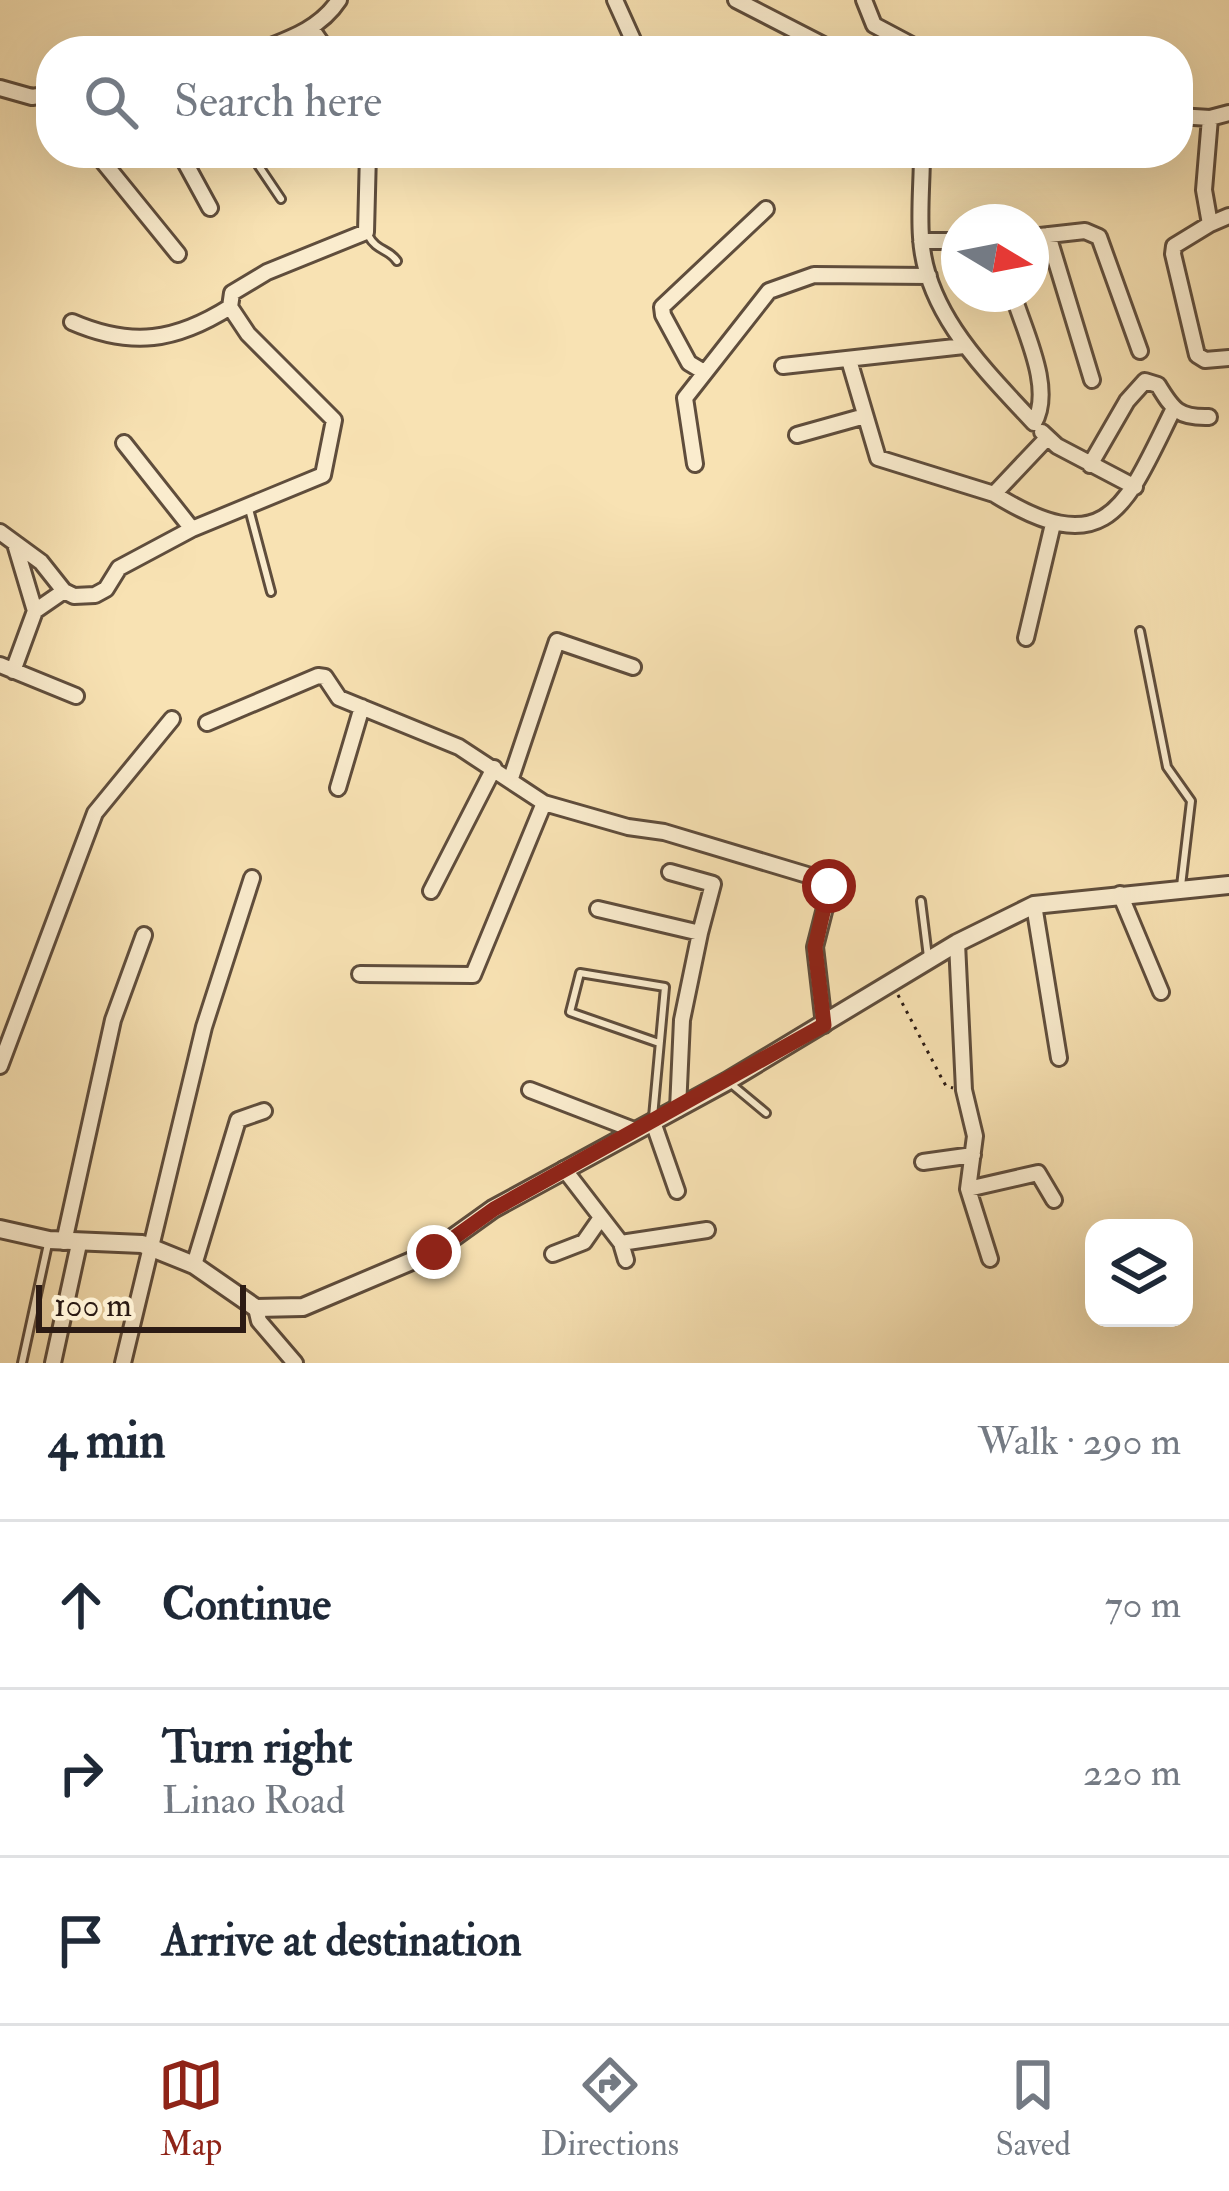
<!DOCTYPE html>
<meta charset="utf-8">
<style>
body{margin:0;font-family:"IM FELL Double Pica",serif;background:#f2f2f3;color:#1f2937}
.controls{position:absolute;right:36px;bottom:36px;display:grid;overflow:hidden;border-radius:24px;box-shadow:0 12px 48px #0002}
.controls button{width:108px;height:108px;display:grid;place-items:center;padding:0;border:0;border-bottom:3px solid #e0e1e3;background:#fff;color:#1f2937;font:60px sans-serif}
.compass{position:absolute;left:941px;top:204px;width:108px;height:108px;border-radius:50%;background:#fff;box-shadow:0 12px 48px #0002;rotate:100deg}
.scale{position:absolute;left:36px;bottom:30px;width:210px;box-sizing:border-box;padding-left:12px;border:6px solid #2c1b14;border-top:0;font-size:33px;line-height:42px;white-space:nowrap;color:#2c1b14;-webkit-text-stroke:9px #faecce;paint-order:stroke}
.stop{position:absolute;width:36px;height:36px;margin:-27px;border:9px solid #8f2418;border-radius:50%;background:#fff}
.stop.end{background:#8f2418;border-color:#fff;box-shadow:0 3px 12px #0008}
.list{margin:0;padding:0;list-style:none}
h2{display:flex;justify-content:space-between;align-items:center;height:156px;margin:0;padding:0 48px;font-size:51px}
h2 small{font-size:39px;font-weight:400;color:#747a83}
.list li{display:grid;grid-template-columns:78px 1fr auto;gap:36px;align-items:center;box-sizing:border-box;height:168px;padding:0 48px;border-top:3px solid #e0e1e3}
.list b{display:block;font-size:45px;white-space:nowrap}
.list p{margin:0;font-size:39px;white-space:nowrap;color:#747a83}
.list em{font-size:39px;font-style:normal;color:#747a83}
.icon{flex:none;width:66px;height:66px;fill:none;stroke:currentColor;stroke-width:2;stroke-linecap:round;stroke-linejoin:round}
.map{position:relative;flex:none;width:1229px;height:1363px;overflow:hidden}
.search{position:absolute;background:#fff;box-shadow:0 12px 48px #0002;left:36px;right:36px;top:36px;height:132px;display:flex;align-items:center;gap:30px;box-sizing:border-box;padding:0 42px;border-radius:48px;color:#747a83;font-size:45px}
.sheet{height:660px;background:#fff}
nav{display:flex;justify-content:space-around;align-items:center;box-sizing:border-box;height:168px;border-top:3px solid #e0e1e3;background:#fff;font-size:33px;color:#747a83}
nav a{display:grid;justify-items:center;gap:6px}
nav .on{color:#8f2418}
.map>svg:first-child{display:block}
</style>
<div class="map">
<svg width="1229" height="1363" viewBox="0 0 1229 1363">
<rect width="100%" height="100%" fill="#f8e2b3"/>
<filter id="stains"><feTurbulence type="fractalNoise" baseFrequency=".00167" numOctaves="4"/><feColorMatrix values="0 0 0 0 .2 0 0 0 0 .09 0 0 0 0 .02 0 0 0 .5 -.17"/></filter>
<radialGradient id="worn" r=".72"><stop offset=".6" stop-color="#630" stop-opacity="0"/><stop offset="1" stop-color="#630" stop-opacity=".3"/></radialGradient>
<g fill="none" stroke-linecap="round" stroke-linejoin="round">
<g stroke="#5f4d3c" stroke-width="12">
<path id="service" d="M250,153L281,199
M368,235C377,252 388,248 397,261
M249,509L271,592
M1140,631L1167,767L1191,801L1181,886
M921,901L928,957
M730,1083L766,1113
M653,1117L665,987L580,973L570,1012L659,1043
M22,1363L48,1244"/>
</g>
<g stroke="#5f4d3c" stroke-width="20">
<path id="minor" d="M615,0L638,51
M736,0L835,51
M864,0L874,25L923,51
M311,28L327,51
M258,51C289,39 320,29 339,0
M0,88L32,97L51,94
M1178,116L1210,118L1229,113
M1210,118L1204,190L1210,224L1229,216
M96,153L178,254
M180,153L210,208
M922,153C922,181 919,209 921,237C925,313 986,371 1034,423C1054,388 1024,331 1013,294
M1210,224L1174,246L1173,254L1197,355L1205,360L1229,358
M1048,235L1092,380
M1031,237L1085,231L1099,237L1140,351
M921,241H959
M72,322C132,348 176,341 230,307L232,293L267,272L366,232L368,153
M849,360L878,458L994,494L1047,438
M783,366L964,346
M704,372L689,363L663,315L662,307L766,209
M1042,432L1057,446L1135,487
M797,435L865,416
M124,443L192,529L323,475L334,420L248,334L230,307
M695,464L685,398L769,291L814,275L929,276
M1090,465L1127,401L1145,381L1158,385C1173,410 1179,418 1209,417
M994,494C1108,565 1126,505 1173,410
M0,532L41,562L64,591
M15,544L35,611
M64,591L74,596L95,595L106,589L119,568L192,529
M1026,638L1053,524
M0,665L76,696
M13,671L35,611L64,591
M207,723L318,676L325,677L339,698L459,747L544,803L628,827L664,832L824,880L829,892L815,947L824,1025
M511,778L557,641L633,667
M338,788L362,707
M670,872L713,884L700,933
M431,891L494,768
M1120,894L1161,992
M1034,905L1059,1058
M598,909L700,933L682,1020L678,1109
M957,943L964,1090L975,1136L968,1189L990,1259
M360,974L473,975L544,803
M0,1066L95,813L172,719
M530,1090L634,1130
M653,1122L677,1191
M923,1162L973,1155
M564,1169L621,1243L626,1260
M968,1189L1038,1173L1054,1200
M64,1242L113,1020L144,935
M621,1243L707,1230
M553,1254L584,1242L600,1219
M194,1265L238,1120L264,1111
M256,1308L259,1321L295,1363
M53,1363L79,1244
M123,1363L204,1027L252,878"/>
</g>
<g stroke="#5f4d3c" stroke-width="22">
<path id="tertiary" d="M0,1229L49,1240L142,1244L194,1265L256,1308L303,1307L433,1252L493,1209L728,1081L957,943L1034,905L1229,885"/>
</g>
<path stroke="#2c1b14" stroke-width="3" stroke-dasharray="3 6" stroke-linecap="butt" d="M898,995L941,1077L946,1086L953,1088"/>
<use href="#service" stroke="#faecce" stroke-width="6"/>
<use href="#minor" stroke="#faecce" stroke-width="14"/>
<use href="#tertiary" stroke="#faecce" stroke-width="16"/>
</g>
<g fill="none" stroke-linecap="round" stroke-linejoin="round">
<path stroke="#8f2418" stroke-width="15" d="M434,1252L494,1209L824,1025L815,947L829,886"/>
</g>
<rect width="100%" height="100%" filter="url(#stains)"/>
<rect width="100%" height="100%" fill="url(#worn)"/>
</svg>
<div class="controls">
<button><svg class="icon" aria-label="layers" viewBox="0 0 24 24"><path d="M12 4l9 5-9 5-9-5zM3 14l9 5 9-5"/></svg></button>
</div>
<svg class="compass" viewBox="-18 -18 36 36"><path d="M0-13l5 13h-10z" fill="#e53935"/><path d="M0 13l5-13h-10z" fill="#747a83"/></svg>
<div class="scale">100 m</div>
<div class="stop" style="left:829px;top:886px"></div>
<div class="stop end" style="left:434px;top:1252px"></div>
<div class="search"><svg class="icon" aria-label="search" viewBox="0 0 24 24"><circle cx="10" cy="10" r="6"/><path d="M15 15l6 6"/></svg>Search here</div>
</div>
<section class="sheet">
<h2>4 min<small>Walk · 290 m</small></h2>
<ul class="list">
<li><svg class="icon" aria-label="ahead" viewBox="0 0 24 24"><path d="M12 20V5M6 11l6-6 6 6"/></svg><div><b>Continue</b></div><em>70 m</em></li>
<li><svg class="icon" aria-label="right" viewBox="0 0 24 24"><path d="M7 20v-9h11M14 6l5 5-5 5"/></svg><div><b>Turn right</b><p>Linao Road</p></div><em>220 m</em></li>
<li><svg class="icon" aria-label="arrive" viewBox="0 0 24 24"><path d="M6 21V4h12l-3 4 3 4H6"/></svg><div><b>Arrive at destination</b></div></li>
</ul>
</section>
<nav>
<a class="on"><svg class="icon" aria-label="map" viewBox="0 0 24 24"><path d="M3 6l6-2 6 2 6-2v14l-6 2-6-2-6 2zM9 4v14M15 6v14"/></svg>Map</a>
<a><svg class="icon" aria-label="directions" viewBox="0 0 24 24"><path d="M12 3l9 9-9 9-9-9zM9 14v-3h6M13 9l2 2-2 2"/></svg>Directions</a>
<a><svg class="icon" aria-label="saved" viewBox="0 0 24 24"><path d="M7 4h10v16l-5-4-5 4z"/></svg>Saved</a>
</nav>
